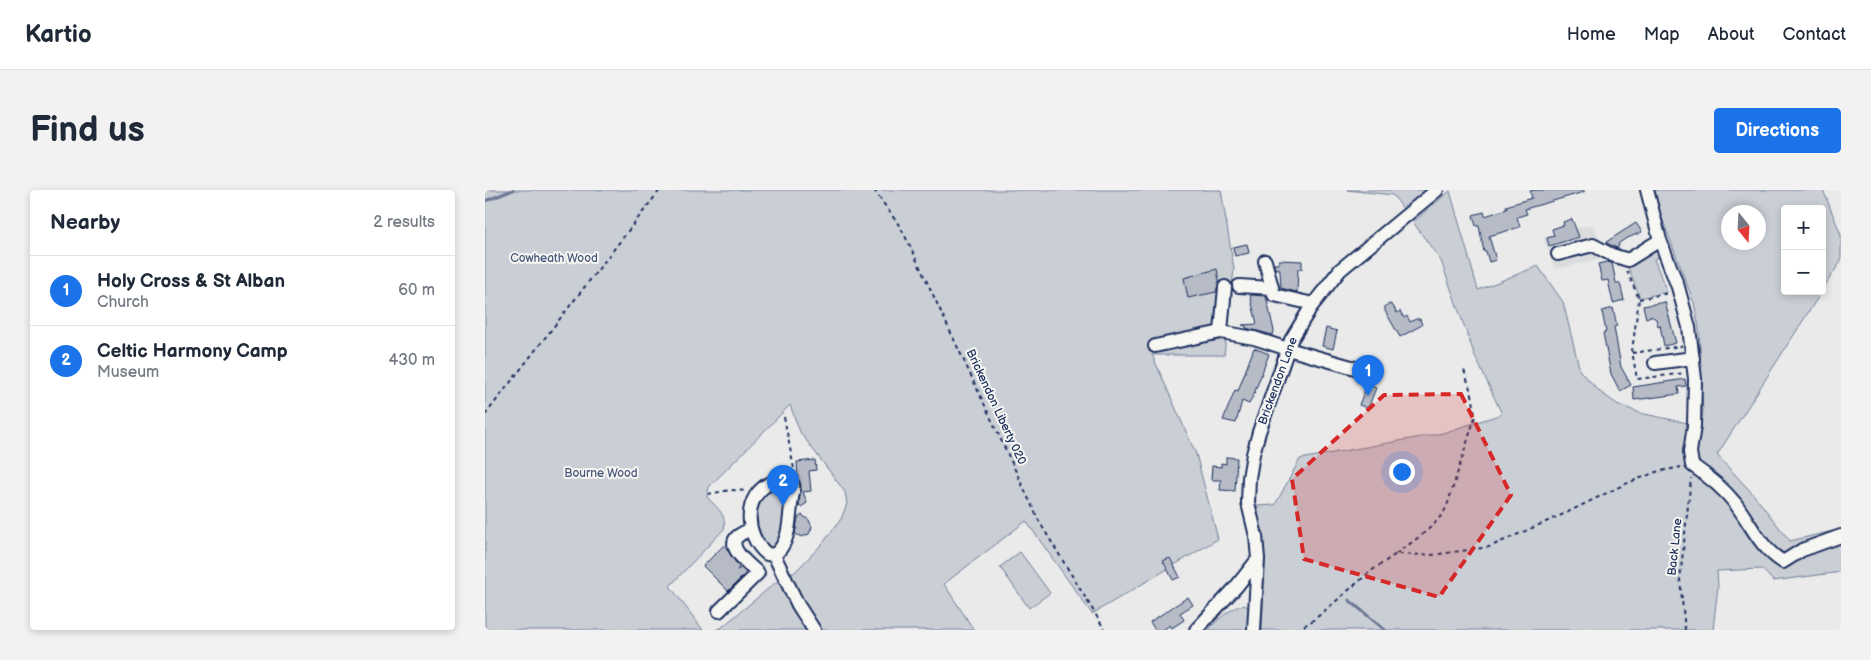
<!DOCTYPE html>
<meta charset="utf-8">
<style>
body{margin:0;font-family:"Balsamiq Sans",sans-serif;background:#f2f2f3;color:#1f2937}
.controls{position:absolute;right:15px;top:15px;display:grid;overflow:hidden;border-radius:5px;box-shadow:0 2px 8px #0003}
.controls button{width:45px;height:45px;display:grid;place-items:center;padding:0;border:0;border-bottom:1px solid #e0e1e3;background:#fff;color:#1f2937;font:25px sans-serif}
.compass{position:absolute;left:1236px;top:15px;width:45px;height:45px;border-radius:50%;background:#fff;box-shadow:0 2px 8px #0003;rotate:162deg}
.you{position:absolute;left:916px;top:281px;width:18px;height:18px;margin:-12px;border:4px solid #fff;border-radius:50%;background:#1a73e8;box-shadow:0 0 0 8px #1a73e833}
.badge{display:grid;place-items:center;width:32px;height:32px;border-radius:50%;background:#1a73e8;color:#fff;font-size:16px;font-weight:700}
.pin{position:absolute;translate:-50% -41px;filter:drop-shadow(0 1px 2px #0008)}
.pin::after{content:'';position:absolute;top:26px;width:18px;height:15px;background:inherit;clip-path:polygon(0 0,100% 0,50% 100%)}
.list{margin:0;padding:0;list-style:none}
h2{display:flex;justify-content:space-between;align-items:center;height:65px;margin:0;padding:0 20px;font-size:21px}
h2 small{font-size:16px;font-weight:400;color:#747a83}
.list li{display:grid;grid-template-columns:32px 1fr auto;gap:15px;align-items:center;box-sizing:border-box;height:70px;padding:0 20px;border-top:1px solid #e0e1e3}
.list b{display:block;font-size:19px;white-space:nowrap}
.list p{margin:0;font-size:16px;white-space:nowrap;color:#747a83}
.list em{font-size:16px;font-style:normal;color:#747a83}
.map{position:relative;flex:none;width:1356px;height:440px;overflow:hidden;border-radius:5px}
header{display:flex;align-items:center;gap:30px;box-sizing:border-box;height:70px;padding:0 25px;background:#fff;border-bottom:1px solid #e0e1e3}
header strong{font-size:24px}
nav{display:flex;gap:28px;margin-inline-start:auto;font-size:18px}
.intro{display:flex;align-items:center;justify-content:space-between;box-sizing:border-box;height:120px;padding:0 30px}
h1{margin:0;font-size:35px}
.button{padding:12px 22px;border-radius:5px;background:#1a73e8;color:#fff;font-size:18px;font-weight:700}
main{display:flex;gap:30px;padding:0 30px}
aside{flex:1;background:#fff;border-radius:5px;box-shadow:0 2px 8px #0003}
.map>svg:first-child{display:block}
</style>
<header>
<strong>Kartio</strong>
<nav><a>Home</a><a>Map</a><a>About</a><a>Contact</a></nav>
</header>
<div class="intro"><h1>Find us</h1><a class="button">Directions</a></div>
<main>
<aside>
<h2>Nearby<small>2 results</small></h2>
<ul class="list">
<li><span class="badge">1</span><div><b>Holy Cross &amp; St Alban</b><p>Church</p></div><em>60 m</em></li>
<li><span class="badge">2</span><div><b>Celtic Harmony Camp</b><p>Museum</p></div><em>430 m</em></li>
</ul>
</aside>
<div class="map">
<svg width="1356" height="440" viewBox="0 0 1356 440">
<rect width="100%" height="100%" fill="#e9eae9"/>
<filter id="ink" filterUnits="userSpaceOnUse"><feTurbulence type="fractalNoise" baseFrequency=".02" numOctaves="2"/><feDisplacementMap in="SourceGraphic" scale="10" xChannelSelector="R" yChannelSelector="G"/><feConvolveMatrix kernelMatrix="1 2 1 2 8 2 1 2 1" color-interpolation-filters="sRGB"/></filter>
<g filter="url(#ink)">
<path fill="#dadcde" d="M1108,34L1111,43L1122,61V68L1070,79L1058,48Z"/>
<path fill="#caced5" stroke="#727e9a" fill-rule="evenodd" d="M0,0H736L749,79L739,165H667L711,264L733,349L607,424L541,331L459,394L489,440H230L236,438L290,393L310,382L338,353L356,329L362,314L360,302L315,242L305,215L224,297L222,307C232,318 242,324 239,339L185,396L218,440H0Z
M862,0H946L919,20L908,5Z
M1170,0H1338L1356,45V71L1337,100V19H1300V101H1337L1232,265L1268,304L1305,351L1356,339V382L1288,391L1277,379L1232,381L1233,396L1228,440H777L780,369L772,316L790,315L815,269L958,243L1017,224L990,166L956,71L928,32L965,1L993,100L1053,76L1078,112L1095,181L1115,202L1132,214L1155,223L1202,233L1212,243L1218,224L1214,138L1209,113L1175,23ZM1244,22H1274V52H1244Z
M1170,60L1176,66L1169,69L1182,102L1155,108L1142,75Z
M303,297L301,336L290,360L280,358C269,335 261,320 280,298Z
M535,362L565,403L544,418L515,377Z
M759,415L763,417L767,424L765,440H723C734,429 744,418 759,415Z"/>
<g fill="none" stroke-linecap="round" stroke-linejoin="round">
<path stroke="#6c7995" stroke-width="3" d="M0,11L28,0
M864,410L900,440"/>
</g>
<path fill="#b6bbc6" stroke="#1b2f5e" d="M1050,0H1099V2L1040,19L1042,24L1032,27L1035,37L1004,46L1011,70L1004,72L1001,61L999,62L994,36H991L988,25L999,22L1000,26L1022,19L1021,16L1047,8L1045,1Z
M1087,29L1094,47L1064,56L1062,48L1069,46L1067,39L1079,35L1078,32Z
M1151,33L1157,42L1140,49L1133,54L1134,56L1132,58L1122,53L1121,52Z
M762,54L764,63L750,66L748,57Z
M794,70L817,71V79H813L812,102L796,98L795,81L794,78L790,79L789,74H794Z
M1122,72L1127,73L1131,93H1135L1139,110L1128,113L1123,90L1117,91L1113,74Z
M732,79L734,91L731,102L703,108L699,88Z
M765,105L781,106L789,141L788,145L761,138V136L757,135L772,134Z
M1180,112L1191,153L1179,156L1175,135L1173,136L1171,129L1166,126L1161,128L1158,116Z
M905,114L908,116L912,123L915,121L919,128L922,126L925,132L931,129H935L937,135L915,147L900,121V116Z
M1128,118L1132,136L1129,137L1136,177L1146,195L1135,201L1126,184L1118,143L1121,142L1117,121Z
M841,138L852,141L848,159L837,156Z
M769,158L784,164L769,204L764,214L757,211L751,233L738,230L750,200L753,201Z
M1200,189L1201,196L1193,197L1194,204L1149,210L1148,197Z
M882,194L891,198L883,218L874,215Z
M741,267L752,268L750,301L735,300L736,290H726L727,276L736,277V273L741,274Z
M330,270L331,280L324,281L326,301L318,302L322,313L316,317L314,316L316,295L313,289L312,272Z
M317,325L324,330L327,337L324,344L317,347L310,344L313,328Z
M239,355L254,377L252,380L256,378L261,383L243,401L218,376Z
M685,368L695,387L688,390L678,371Z
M703,407L708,415L695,423L699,430L687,438L685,435L678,440H670L665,432Z"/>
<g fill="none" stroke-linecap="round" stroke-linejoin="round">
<g stroke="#1b2f5e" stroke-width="16">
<path id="minor" d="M1162,0L1175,50L1193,97L1204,137L1210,189L1209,236L1205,262L1207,275C1223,286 1238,298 1250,313C1266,334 1275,358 1298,372L1317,360L1356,346
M1073,64L1108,55L1127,65L1143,70L1175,50
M780,71L789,105L824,113L826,117
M754,96L786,98
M736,142L740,97
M670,156L736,142L769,148L803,159L884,182
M1170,173L1208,168
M288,292H296L308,295V302C303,323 308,351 289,365L282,364C259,346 257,304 288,292Z
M289,365L313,415L329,440
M234,421L273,383C266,376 241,358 252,347C255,344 262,341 266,339
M711,440L751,397L773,369
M769,440L773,369L771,346L763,313L764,288L768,264L774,242L806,150L826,117L855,80L952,0"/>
</g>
<path stroke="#1b2f5e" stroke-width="2" stroke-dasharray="4 4" stroke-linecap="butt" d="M389,0L416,38L427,60L555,333L620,440
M1142,81L1154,109L1147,161L1152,189L1200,183
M1154,109L1184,103
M1147,163L1197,156
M0,225L175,0
M299,227L310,284
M223,304L246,300L262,301
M911,364C929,350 952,337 962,316L990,227L988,208L978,177
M812,440L830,429L886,381L911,364L947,365L1004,357L1081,323L1138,295L1171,282L1196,277
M1200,440L1195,389L1206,288"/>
<use href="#minor" stroke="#f6f6f2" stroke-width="12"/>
</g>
</g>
<path fill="#d62828" fill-opacity="0.2" stroke="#d62828" stroke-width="4" stroke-dasharray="10 6" stroke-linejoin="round" d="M976,204L1026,305L954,407L819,369L807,289L899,205Z"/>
<g text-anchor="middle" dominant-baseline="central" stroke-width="4" stroke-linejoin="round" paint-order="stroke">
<g font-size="12" fill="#47577c" stroke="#f6f6f2">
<text x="69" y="68">Cowheath Wood</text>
<text x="116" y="283">Bourne Wood</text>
</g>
<g font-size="12" fill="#1b2f5e" stroke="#f6f6f2">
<text transform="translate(793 191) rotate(-70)">Brickendon Lane</text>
<text transform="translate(511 217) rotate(65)">Brickendon Liberty 020</text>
<text transform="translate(1190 357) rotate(-84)">Back Lane</text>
</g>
</g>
</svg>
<div class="controls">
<button>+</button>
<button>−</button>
</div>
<svg class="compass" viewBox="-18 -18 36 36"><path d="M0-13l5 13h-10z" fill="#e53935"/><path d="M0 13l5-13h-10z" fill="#747a83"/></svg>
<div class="you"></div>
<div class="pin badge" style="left:883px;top:206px">1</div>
<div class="pin badge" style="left:298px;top:316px">2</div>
</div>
</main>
